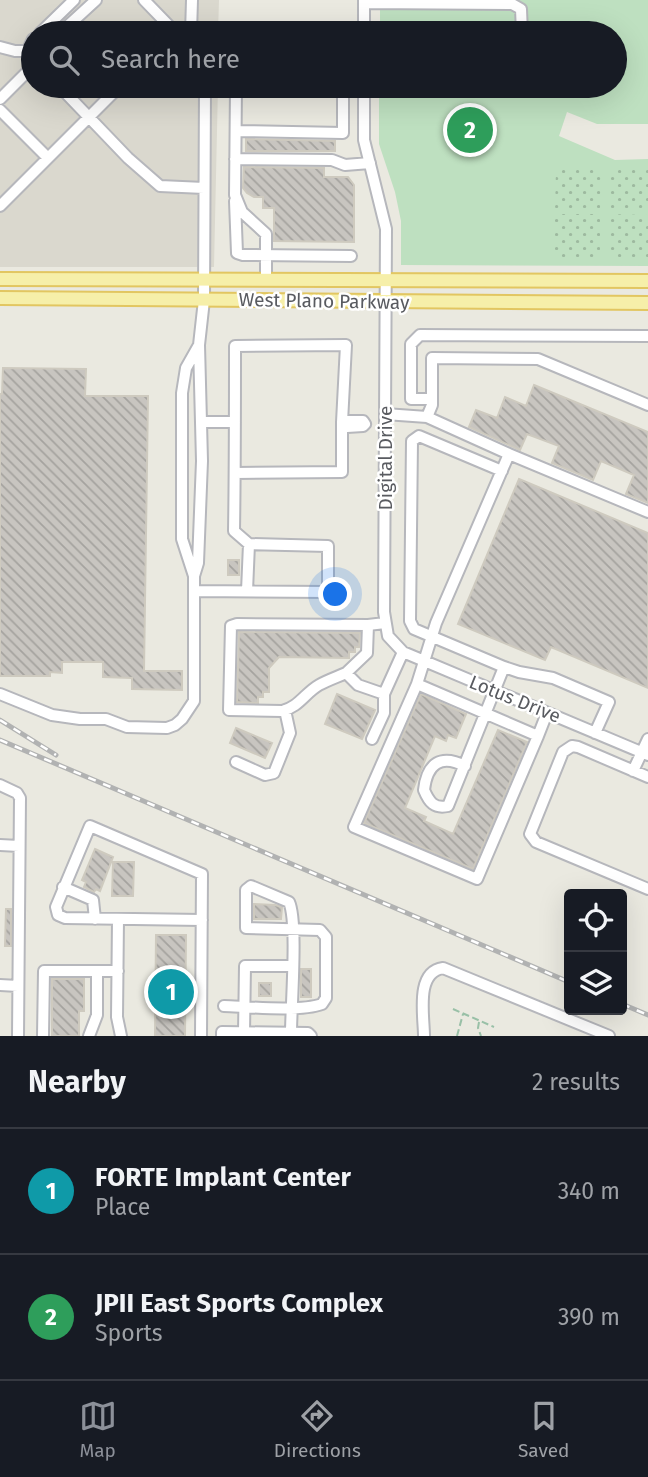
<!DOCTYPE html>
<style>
body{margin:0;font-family:"Fira Sans",sans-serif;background:#242831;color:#f1f3f6}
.controls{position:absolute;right:21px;bottom:21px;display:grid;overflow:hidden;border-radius:7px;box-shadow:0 7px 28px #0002}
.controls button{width:63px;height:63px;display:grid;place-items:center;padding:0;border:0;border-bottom:2px solid #363941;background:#171b24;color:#f1f3f6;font:35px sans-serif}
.you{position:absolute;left:336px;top:595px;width:24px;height:24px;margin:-18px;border:5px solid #fff;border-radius:50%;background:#1a73e8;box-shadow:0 0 0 10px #1a73e833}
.badge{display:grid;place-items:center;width:46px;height:46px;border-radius:50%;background:#8c9099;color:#fff;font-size:23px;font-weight:700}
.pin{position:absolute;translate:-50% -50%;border:4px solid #fff;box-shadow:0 2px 7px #0006}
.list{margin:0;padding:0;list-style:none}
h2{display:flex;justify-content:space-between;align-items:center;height:91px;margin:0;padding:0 28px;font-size:30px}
h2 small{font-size:23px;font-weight:400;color:#9ea1a6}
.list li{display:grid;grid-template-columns:46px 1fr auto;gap:21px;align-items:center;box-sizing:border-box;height:126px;padding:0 28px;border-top:2px solid #363941}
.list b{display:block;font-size:26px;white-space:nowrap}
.list p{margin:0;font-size:23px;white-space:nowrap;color:#9ea1a6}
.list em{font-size:23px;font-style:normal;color:#9ea1a6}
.icon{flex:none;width:38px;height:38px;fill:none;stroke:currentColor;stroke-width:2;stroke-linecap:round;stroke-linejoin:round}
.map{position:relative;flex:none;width:648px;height:1036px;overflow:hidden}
.search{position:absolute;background:#171b24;box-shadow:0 7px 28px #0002;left:21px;right:21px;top:21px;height:77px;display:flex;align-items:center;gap:18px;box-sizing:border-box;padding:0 24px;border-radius:38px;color:#9ea1a6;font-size:26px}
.sheet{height:343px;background:#171b24}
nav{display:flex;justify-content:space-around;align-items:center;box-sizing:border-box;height:98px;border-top:2px solid #363941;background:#171b24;font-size:19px;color:#9ea1a6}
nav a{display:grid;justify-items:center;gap:4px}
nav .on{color:#8c9099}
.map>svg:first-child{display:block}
</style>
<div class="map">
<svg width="648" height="1036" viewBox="0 0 648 1036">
<defs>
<pattern id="park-dots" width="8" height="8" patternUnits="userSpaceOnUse" patternTransform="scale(1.75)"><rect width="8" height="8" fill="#bee0c0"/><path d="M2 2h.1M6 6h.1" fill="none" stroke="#9db99f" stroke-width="1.8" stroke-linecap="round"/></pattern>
<pattern id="building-back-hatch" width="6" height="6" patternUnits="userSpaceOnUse" patternTransform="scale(1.75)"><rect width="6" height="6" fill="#c8c5c0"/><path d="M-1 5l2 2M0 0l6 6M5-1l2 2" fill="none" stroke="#a5a39f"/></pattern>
</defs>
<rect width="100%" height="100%" fill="#eae9e0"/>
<path fill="#dad8ce" d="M0,0H219L218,33H33V86H218L214,267H0Z"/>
<path fill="#bee0c0" d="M380,0H648V124H597L567,112L559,136L615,160L648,159V266L401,265V221L395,192L379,144V86H615V33H380Z"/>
<path fill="url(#park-dots)" d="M556,166H601L600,212L555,211Z
M609,166L648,167V212H609Z
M555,214H600V260L555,259Z
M608,214L648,215V260H608Z"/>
<path fill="url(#building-back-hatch)" stroke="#cecabf" stroke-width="2" d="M246,139L335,141V151H246Z
M244,167L324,168V177H348L354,185V242L274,241V208H263V197H254L247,193L243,188Z
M3,368L86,369L85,396H148L144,671H182V690L132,689V678L103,677V662H62V673L50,672V676H0V394H2Z
M534,385L648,432V503L626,494L634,475L601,461L593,480L552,463L559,446L527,434L520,450L469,427L476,410L497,418L505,397L526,406Z
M519,479L648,533V688L551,647L545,660L458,624Z
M228,560H239V575H228Z
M239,632L360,633L359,647H355V652H349V658L279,657L269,668V692H263V697H258V703L237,702Z
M337,694L375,710L362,739L325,724Z
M421,694L466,714L456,738L448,735L446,741L435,736L405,808L426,817L424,821L453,834L498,730L527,742L473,869L364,823Z
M236,728L272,743L265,758L230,743Z
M95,849L113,857L100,891L96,889L94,892L84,887L86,882L82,880Z
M113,862H134L133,896H112Z
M254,904L275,905L282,907L281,919H254Z
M6,909H11V946H5Z
M156,935H186L185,1036H155Z
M301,969H311V997H301Z
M52,979H84V1011H79V1036H52Z
M259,983H271V996H259Z"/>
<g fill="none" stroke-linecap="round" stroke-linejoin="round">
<g stroke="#b6b7bc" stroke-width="14">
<path id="minor" d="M144,0L176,33
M364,0V33
M364,3L512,4L521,9L522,33
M40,33L74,0
M60,33L96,0
M191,33L192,0
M0,47L15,51H33
M27,52L33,39
M59,86L128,158L160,186L204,188
M236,86L235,195L242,212L266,234V280
M364,86V140L386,229L384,612L388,636L403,652L648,755
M0,99L33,66
M0,110L48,158
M236,131L343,133V86
M235,159L332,160L345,165L370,163
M235,201L237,253L243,255L351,256
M0,206L120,86
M432,399H411V344L420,335L648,336
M385,414L427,417L509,454L436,623L417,684
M427,417L432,405V358L538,359L648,405
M347,421H363L365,424L363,426L347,427L342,424Z
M201,422H235
M509,454L648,512
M502,471L419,436L412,441L410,621L414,629L504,667L519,672L553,678L609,702L595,733
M235,473L342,472V422L346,345L235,346C235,408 235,469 234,531L249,544
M194,576L198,563L202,461L199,345
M194,591L328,592V546L249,544L247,591
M346,673C337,677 328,680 319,685C305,693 299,707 282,711L229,710L231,626L237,624L368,625
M0,694L52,715L80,719H106L127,727L167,728L175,725L182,719L194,701V576L182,539V393L186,368L199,345L204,300L205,86
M384,694L358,685L346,673L367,653L368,625L385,623
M538,736L417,684L354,827L477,879L538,736L547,713
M372,739L384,713V694L403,652
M236,762L265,775L274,773L290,733L285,710
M465,766C441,754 427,763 424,790C429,802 434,809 448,806L504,667
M633,771L648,739
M648,777L578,747L572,746L563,752L530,834L536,842L648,889
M0,785L17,793L20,798L18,1036
M0,845L19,846
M63,887L93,900L95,919
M118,919L117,1017L121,1036
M0,985L18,986
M224,1006C249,1007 301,1012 322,1004L326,998V937L320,930L246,928V890L251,886L289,902C298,921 291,1007 291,1033
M244,1033L245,966H292
M43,1036L44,971H118
M89,1036L97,1015V971
M201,1036L202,874L90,826L56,907L58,915L65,918L202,920
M222,1036V1032L308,1033L311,1036
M424,1036C424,1016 415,972 443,968L609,1036"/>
</g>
<g stroke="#e2c661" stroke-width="16">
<path id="major" d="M0,279L648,281
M0,298L648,303"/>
</g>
<path stroke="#99c0a7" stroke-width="2" stroke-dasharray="7 3.5" stroke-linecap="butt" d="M453,1009L494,1027
M479,1022L478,1028L481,1036
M457,1036L463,1014"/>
<use href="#minor" stroke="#fff" stroke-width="10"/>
<use href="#major" stroke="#f6efa9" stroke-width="12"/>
<g stroke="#b1b2b2" stroke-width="5">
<path id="rail" d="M0,720L56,755
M0,740L569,982
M622,1004L648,1015"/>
</g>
<use href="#rail" stroke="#fff" stroke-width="2.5" stroke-dasharray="8" stroke-linecap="butt"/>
</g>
<g text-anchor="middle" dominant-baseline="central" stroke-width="5" stroke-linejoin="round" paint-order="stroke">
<g font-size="19" fill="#595b60" stroke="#fff">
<text transform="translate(324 301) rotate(1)">West Plano Parkway</text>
<text transform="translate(385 458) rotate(-90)">Digital Drive</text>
<text transform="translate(515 699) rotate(22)">Lotus Drive</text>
</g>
</g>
</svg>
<div class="controls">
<button><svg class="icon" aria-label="locate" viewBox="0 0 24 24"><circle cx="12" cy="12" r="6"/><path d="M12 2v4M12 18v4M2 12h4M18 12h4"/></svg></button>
<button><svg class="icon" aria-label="layers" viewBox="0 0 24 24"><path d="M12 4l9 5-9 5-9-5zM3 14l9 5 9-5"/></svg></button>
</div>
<div class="you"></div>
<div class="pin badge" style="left:171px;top:992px;background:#0f9aa8">1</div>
<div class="pin badge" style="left:470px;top:130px;background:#2e9e5b">2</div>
<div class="search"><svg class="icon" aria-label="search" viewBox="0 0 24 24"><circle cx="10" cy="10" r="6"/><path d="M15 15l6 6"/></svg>Search here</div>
</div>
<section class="sheet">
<h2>Nearby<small>2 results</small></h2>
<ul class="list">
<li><span class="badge" style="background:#0f9aa8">1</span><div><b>FORTE Implant Center</b><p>Place</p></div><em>340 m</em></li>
<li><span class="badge" style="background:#2e9e5b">2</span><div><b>JPII East Sports Complex</b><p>Sports</p></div><em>390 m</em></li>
</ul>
</section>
<nav>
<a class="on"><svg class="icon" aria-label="map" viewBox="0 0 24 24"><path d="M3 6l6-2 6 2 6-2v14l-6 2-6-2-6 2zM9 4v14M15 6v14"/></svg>Map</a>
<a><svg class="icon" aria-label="directions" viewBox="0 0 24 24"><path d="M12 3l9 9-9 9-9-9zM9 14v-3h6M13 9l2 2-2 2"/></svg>Directions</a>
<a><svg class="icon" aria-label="saved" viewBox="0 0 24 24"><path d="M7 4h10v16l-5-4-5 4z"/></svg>Saved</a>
</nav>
